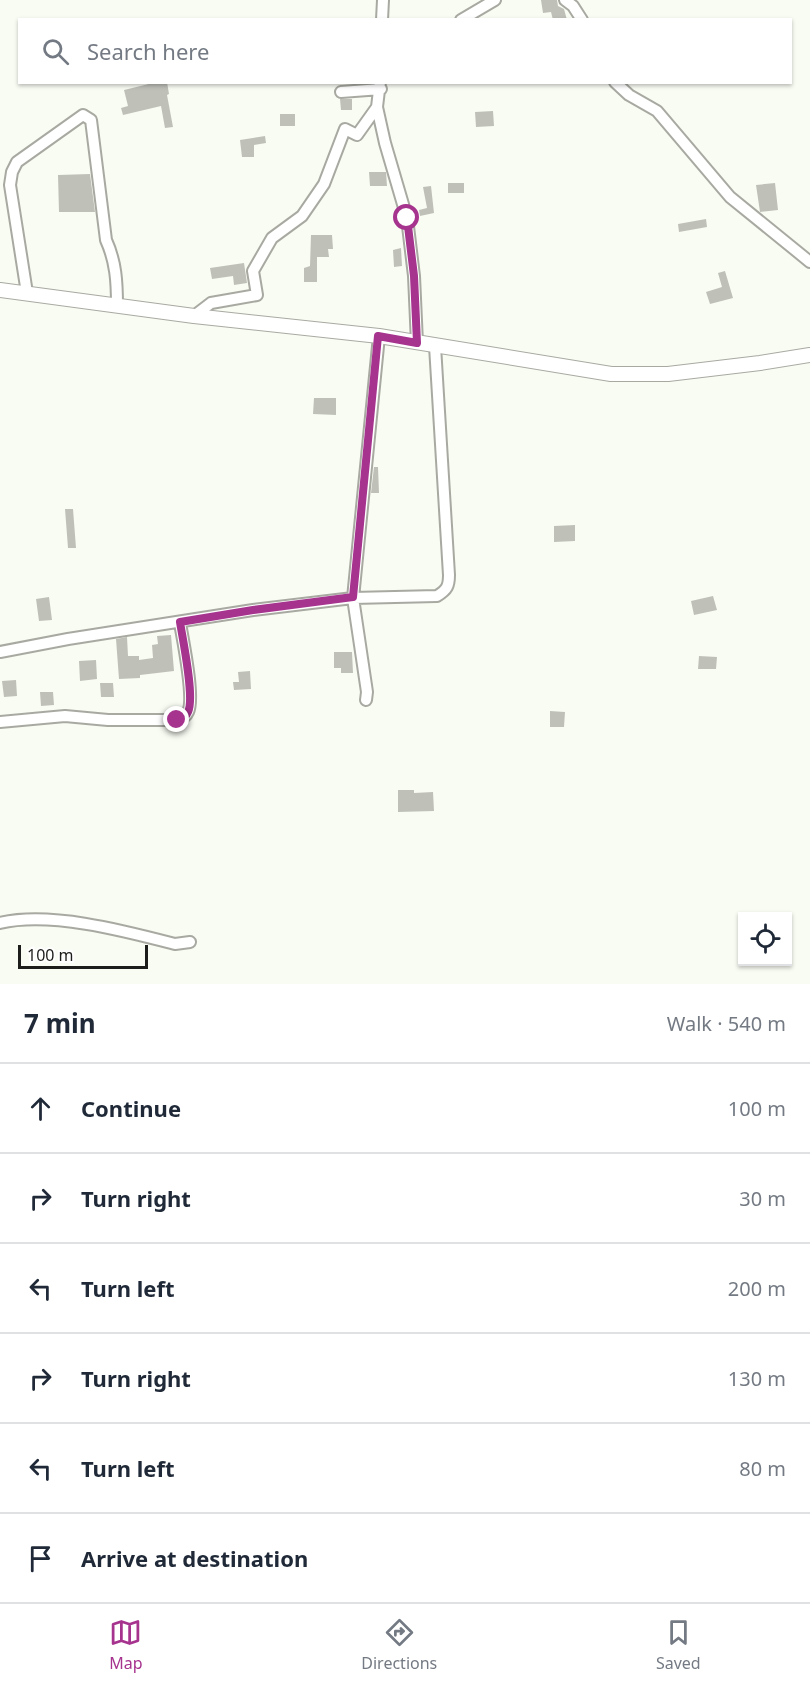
<!DOCTYPE html>
<meta charset="utf-8">
<style>
body{margin:0;font-family:"Noto Sans",sans-serif;background:#f2f2f3;color:#1f2937}
.controls{position:absolute;right:18px;bottom:18px;display:grid;overflow:hidden;border-radius:0px;box-shadow:0 2px 4px #0004}
.controls button{width:54px;height:54px;display:grid;place-items:center;padding:0;border:0;border-bottom:2px solid #e0e1e3;background:#fff;color:#1f2937;font:30px sans-serif}
.scale{position:absolute;left:18px;bottom:15px;width:130px;box-sizing:border-box;padding-left:6px;border:3px solid #1d1e1b;border-top:0;font-size:16px;line-height:21px;white-space:nowrap;color:#1d1e1b;-webkit-text-stroke:4px #fff;paint-order:stroke}
.stop{position:absolute;width:18px;height:18px;margin:-14px;border:4px solid #a6338e;border-radius:50%;background:#fff}
.stop.end{background:#a6338e;border-color:#fff;box-shadow:0 2px 6px #0008}
.list{margin:0;padding:0;list-style:none}
h2{display:flex;justify-content:space-between;align-items:center;height:78px;margin:0;padding:0 24px;font-size:26px}
h2 small{font-size:20px;font-weight:400;color:#747a83}
.list li{display:grid;grid-template-columns:39px 1fr auto;gap:18px;align-items:center;box-sizing:border-box;height:90px;padding:0 24px;border-top:2px solid #e0e1e3}
.list b{display:block;font-size:22px;white-space:nowrap}
.list em{font-size:20px;font-style:normal;color:#747a83}
.icon{flex:none;width:33px;height:33px;fill:none;stroke:currentColor;stroke-width:2;stroke-linecap:round;stroke-linejoin:round}
.map{position:relative;flex:none;width:810px;height:984px;overflow:hidden}
.search{position:absolute;background:#fff;box-shadow:0 2px 4px #0004;left:18px;right:18px;top:18px;height:66px;display:flex;align-items:center;gap:15px;box-sizing:border-box;padding:0 21px;border-radius:0px;color:#747a83;font-size:22px}
.sheet{height:618px;background:#fff}
nav{display:flex;justify-content:space-around;align-items:center;box-sizing:border-box;height:84px;border-top:2px solid #e0e1e3;background:#fff;font-size:16px;color:#747a83}
nav a{display:grid;justify-items:center;gap:3px}
nav .on{color:#a6338e}
.map>svg:first-child{display:block}
</style>
<div class="map">
<svg width="810" height="984" viewBox="0 0 810 984">
<rect width="100%" height="100%" fill="#f9fcf3"/>
<path fill="#bfc1b9" d="M541,0H557L558,6L564,9L567,20H553L551,12L543,13Z
M157,82H167L169,94L167,95L173,127L165,128L161,106L123,115L121,108L128,106L124,90Z
M340,99H352V110H341Z
M493,111L494,126L476,127L475,112Z
M280,114H295V126H280Z
M265,136L266,143L254,145V157H242L240,140Z
M369,172H386L387,186H370Z
M90,174L95,212H59L58,175Z
M448,183H464V193H448Z
M775,183L778,210L760,212L756,185Z
M431,186L434,213L420,216L419,210L427,208L423,187Z
M706,219L707,227L679,232L678,224Z
M311,235H332L333,249H328L329,257H317V282H304V268L310,266Z
M401,248L402,266L394,267L393,250Z
M244,263L247,283L234,285L233,276L212,279L210,268Z
M725,271L733,298L710,304L706,292L722,287L718,273Z
M314,398H336V415L313,414Z
M374,467H378L379,493H371Z
M65,509H73L76,548H68Z
M575,525V541L554,542V526Z
M713,596L717,610L694,615L691,601Z
M49,597L52,620L39,621L36,599Z
M171,635L174,671L140,675V678L119,679L116,639L127,637L128,656H139V660L153,658L152,645L158,644L157,636Z
M334,652H352L353,673H341V668H334Z
M699,656L717,657L716,669H698Z
M96,660L97,679L80,681L79,661Z
M250,671L251,689L234,690L233,682H239L238,672Z
M16,680L17,696L4,697L2,681Z
M100,683H113L114,697H101Z
M40,692H53L54,705L41,706Z
M550,711L565,712L564,727H550Z
M398,790H414V793L433,792L434,811L398,812Z"/>
<g fill="none" stroke-linecap="round" stroke-linejoin="round">
<g stroke="#a8aaa2" stroke-width="14">
<path id="street" d="M565,0L573,6L582,20
M382,20L383,0
M461,20L495,0
M380,82L377,107L385,143L407,218L414,276L417,343
M615,82L629,95L657,111L730,197L810,262
M341,92L381,89
M27,293L10,185L12,172L17,162L83,115L91,120L106,240C116,262 117,282 117,306
M194,316L211,303L257,295L253,271L272,238L302,216L324,184L345,129L357,135L377,107
M0,652L68,639L253,610L353,598L437,596C447,590 449,586 449,575L435,346
M366,700L367,692L353,598L379,336
M0,722L65,716L108,720H177C182,719 186,717 188,712C195,698 183,641 180,623
M0,923C50,911 125,931 175,944L190,942"/>
</g>
<g stroke="#a8aaa2" stroke-width="16">
<path id="secondary" d="M0,290L194,316L379,336L611,374H668L760,363L810,355"/>
</g>
<use href="#street" stroke="#fff" stroke-width="10"/>
<use href="#secondary" stroke="#fff" stroke-width="14"/>
</g>
<g fill="none" stroke-linecap="round" stroke-linejoin="round">
<path stroke="#a6338e" stroke-width="8" d="M177,720C182,719 186,717 188,712C195,698 183,641 180,622L253,610L353,597L378,336L417,343L414,276L407,218"/>
</g>
</svg>
<div class="controls">
<button><svg class="icon" aria-label="locate" viewBox="0 0 24 24"><circle cx="12" cy="12" r="6"/><path d="M12 2v4M12 18v4M2 12h4M18 12h4"/></svg></button>
</div>
<div class="scale">100 m</div>
<div class="stop" style="left:407px;top:218px"></div>
<div class="stop end" style="left:177px;top:720px"></div>
<div class="search"><svg class="icon" aria-label="search" viewBox="0 0 24 24"><circle cx="10" cy="10" r="6"/><path d="M15 15l6 6"/></svg>Search here</div>
</div>
<section class="sheet">
<h2>7 min<small>Walk · 540 m</small></h2>
<ul class="list">
<li><svg class="icon" aria-label="ahead" viewBox="0 0 24 24"><path d="M12 20V5M6 11l6-6 6 6"/></svg><div><b>Continue</b></div><em>100 m</em></li>
<li><svg class="icon" aria-label="right" viewBox="0 0 24 24"><path d="M7 20v-9h11M14 6l5 5-5 5"/></svg><div><b>Turn right</b></div><em>30 m</em></li>
<li><svg class="icon" aria-label="left" viewBox="0 0 24 24"><path d="M17 20v-9H6M10 6l-5 5 5 5"/></svg><div><b>Turn left</b></div><em>200 m</em></li>
<li><svg class="icon" aria-label="right" viewBox="0 0 24 24"><path d="M7 20v-9h11M14 6l5 5-5 5"/></svg><div><b>Turn right</b></div><em>130 m</em></li>
<li><svg class="icon" aria-label="left" viewBox="0 0 24 24"><path d="M17 20v-9H6M10 6l-5 5 5 5"/></svg><div><b>Turn left</b></div><em>80 m</em></li>
<li><svg class="icon" aria-label="arrive" viewBox="0 0 24 24"><path d="M6 21V4h12l-3 4 3 4H6"/></svg><div><b>Arrive at destination</b></div></li>
</ul>
</section>
<nav>
<a class="on"><svg class="icon" aria-label="map" viewBox="0 0 24 24"><path d="M3 6l6-2 6 2 6-2v14l-6 2-6-2-6 2zM9 4v14M15 6v14"/></svg>Map</a>
<a><svg class="icon" aria-label="directions" viewBox="0 0 24 24"><path d="M12 3l9 9-9 9-9-9zM9 14v-3h6M13 9l2 2-2 2"/></svg>Directions</a>
<a><svg class="icon" aria-label="saved" viewBox="0 0 24 24"><path d="M7 4h10v16l-5-4-5 4z"/></svg>Saved</a>
</nav>
